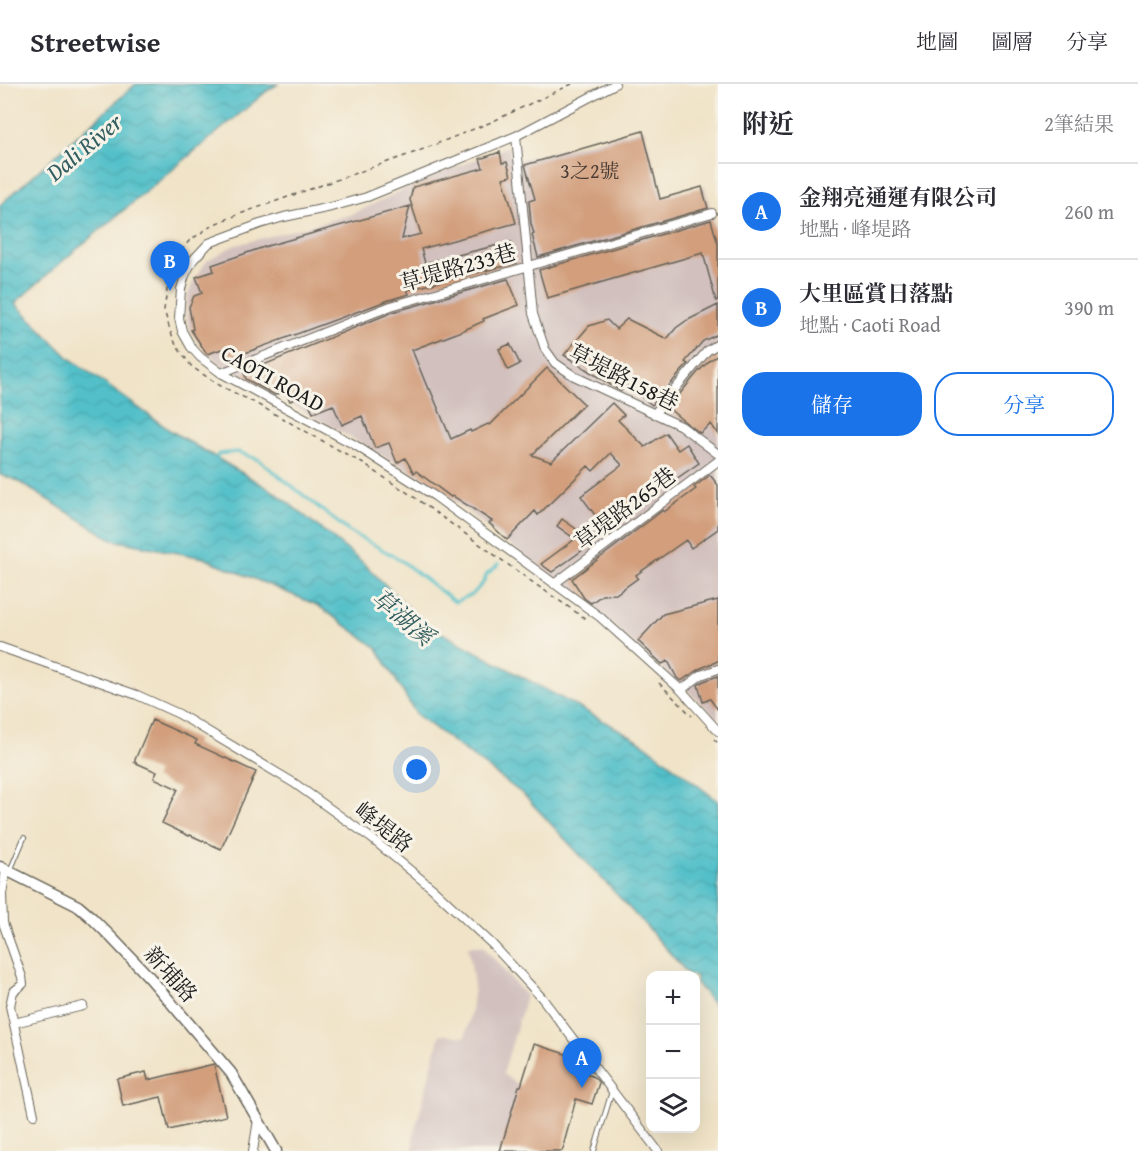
<!DOCTYPE html>
<html lang="zh-TW">
<meta charset="utf-8">
<style>
body{margin:0;font-family:"Gentium Book Plus","Noto Serif TC",serif;background:#f7f7f7;color:#2b2b33}
.controls{position:absolute;right:18px;bottom:18px;display:grid;overflow:hidden;border-radius:12px;box-shadow:0 6px 24px #0002}
.controls button{width:54px;height:54px;display:grid;place-items:center;padding:0;border:0;border-bottom:2px solid #e1e1e2;background:#fff;color:#2b2b33;font:30px sans-serif}
.you{position:absolute;left:417px;top:686px;width:21px;height:21px;margin:-15px;border:4px solid #fff;border-radius:50%;background:#1a73e8;box-shadow:0 0 0 9px #1a73e833}
.badge{display:grid;place-items:center;width:39px;height:39px;border-radius:50%;background:#1a73e8;color:#fff;font-size:20px;font-weight:700}
.pin{position:absolute;translate:-50% -50px;filter:drop-shadow(0 2px 3px #0008)}
.pin::after{content:'';position:absolute;top:32px;width:21px;height:18px;background:inherit;clip-path:polygon(0 0,100% 0,50% 100%)}
.list{margin:0;padding:0;list-style:none}
h2{display:flex;justify-content:space-between;align-items:center;height:78px;margin:0;padding:0 24px;font-size:26px}
h2 small{font-size:20px;font-weight:400;color:#7c7c81}
.list li{display:grid;grid-template-columns:39px 1fr auto;gap:18px;align-items:center;box-sizing:border-box;height:96px;padding:0 24px;border-top:2px solid #e1e1e2}
.list b{display:block;font-size:22px;white-space:nowrap}
.list p{margin:0;font-size:20px;white-space:nowrap;color:#7c7c81}
.list em{font-size:20px;font-style:normal;color:#7c7c81}
.actions{display:flex;gap:12px;padding:18px 24px}
.actions a{flex:1;padding:14px 0;border:2px solid #1a73e8;border-radius:24px;text-align:center;font-size:21px;color:#1a73e8}
.actions .main{background:#1a73e8;color:#fff}
.icon{flex:none;width:33px;height:33px;fill:none;stroke:currentColor;stroke-width:2;stroke-linecap:round;stroke-linejoin:round}
.map{position:relative;flex:none;width:718px;height:1067px;overflow:hidden}
header{display:flex;align-items:center;gap:36px;box-sizing:border-box;height:84px;padding:0 30px;background:#fff;border-bottom:2px solid #e1e1e2}
header strong{font-size:28px}
nav{display:flex;gap:33px;margin-inline-start:auto;font-size:21px}
main{display:flex}
aside{flex:1;background:#fff}
.map>svg:first-child{display:block}
</style>
<header>
<strong>Streetwise</strong>
<nav><a>地圖</a><a>圖層</a><a>分享</a></nav>
</header>
<main>
<div class="map">
<svg width="718" height="1067" viewBox="0 0 718 1067">
<defs>
<pattern id="water-waves" width="16" height="10" patternUnits="userSpaceOnUse" patternTransform="scale(1.5)"><rect width="16" height="10" fill="#52c0c9"/><path d="M0 5q4-4 8 0t8 0" fill="none" stroke="#47a4ac"/></pattern>
</defs>
<rect width="100%" height="100%" fill="#f7f3e8"/>
<filter id="ink" filterUnits="userSpaceOnUse"><feTurbulence type="fractalNoise" baseFrequency=".0167" numOctaves="2"/><feDisplacementMap in="SourceGraphic" scale="12" xChannelSelector="R" yChannelSelector="G"/><feConvolveMatrix kernelMatrix="1 2 1 2 8 2 1 2 1" color-interpolation-filters="sRGB"/></filter>
<filter id="wash" filterUnits="userSpaceOnUse"><feTurbulence type="fractalNoise" baseFrequency=".008" numOctaves="4" result="noise"/><feDisplacementMap in="SourceGraphic" scale="24" xChannelSelector="R" yChannelSelector="G"/><feGaussianBlur stdDeviation="1.35" result="paint"/><feColorMatrix in="noise" values="0 0 0 0 0 0 0 0 0 0 0 0 0 0 0 0 0 1.4 0 .05"/><feComposite in="paint" operator="in"/></filter>
<g filter="url(#wash)">
<rect width="100%" height="100%" fill="#f0e3c7"/>
<path fill="#d1c0bd" d="M644,45L662,113L705,102L718,157V636L710,627L602,532L431,399L220,280L198,258L190,246L187,234L186,225L187,212L196,192L208,176L233,162L353,130L421,97L509,62L512,78Z
M468,862H483L526,912L503,990L519,1002L501,1067H413V1054L440,950L465,953L471,927L474,901Z"/>
<path fill="url(#water-waves)" stroke="#376e72" stroke-width="1.5" d="M136,0H278L267,7L71,170L15,219L68,273L171,347L276,409L361,477L425,540L633,653L647,662L718,717V926L696,899V892L689,891L647,843L524,711L416,630L377,564L317,521L204,474L113,456L16,396L0,391V121Z"/>
<g fill="none" stroke-linecap="round" stroke-linejoin="round">
<path stroke="#52c0c9" stroke-width="3" d="M216,378L218,370L238,368L259,376L351,449L378,463L403,478L455,518L473,510L483,499L487,490L499,480"/>
</g>
<g id="blocks">
<path fill="#d29e7c" d="M643,47L660,115L702,103L708,124L538,173L532,151L534,150L531,140L529,117L535,115L525,81Z
M500,68L502,79L507,78L511,92L503,94L516,139L421,165L425,179L511,158L517,179L407,206L409,210L389,216L226,276L222,265L207,270L191,246L193,245L189,223L194,212L202,209L196,193L214,187L212,181L267,162L410,122L402,155L421,150L410,116L413,103L483,84L480,75Z
M711,136L718,160V216L716,217L703,169L547,214L539,186Z
M508,195L519,221L483,235L484,237L462,247L412,266L428,305H430L451,355L470,346L471,348L488,340L490,341L547,284L584,320L532,371L551,378L612,319L624,331L618,336L645,363L666,349L678,366L687,360L699,379L640,420L606,446L581,412L622,381L611,369L593,387L588,382L538,431L535,427L507,456L489,439L492,437L453,412L451,413L416,387L414,389L405,374L397,379L389,359L375,364L362,332L342,341L333,321L313,329L306,311L290,317L285,307L275,311L246,295L244,289L393,228Z
M718,221V250L703,257L685,278L688,280L652,321L626,301L621,307L617,305L564,271L589,242L607,236L616,245L627,235L667,255L676,244L686,237Z
M510,260L520,280L508,286L499,265Z
M718,271V350L711,340L700,349L680,334L668,324L698,288L709,277Z
M710,391L718,401V445L691,464L686,456L636,491L638,494L616,510L602,511L591,519L584,514L572,495L654,433L663,426L664,428L696,405L694,403Z
M562,435L592,456L587,463L552,488L541,480L575,455L557,442Z
M718,516V577L699,585L681,597L677,594L668,577L662,580L638,557L663,530Z
M718,592V626L710,615L703,618L698,601L704,597Z
M152,636L197,656L195,660L256,688L221,765L190,751L189,752L162,739L178,705L154,694L157,688L134,678Z
M534,960L572,972L570,979L595,994L599,999L592,1020L576,1015L564,1059H565L562,1067H500L519,1002H521Z
M214,980L226,1032L169,1046L161,1013L123,1022L117,995L146,988L148,996Z"/>
</g>
</g>
<g filter="url(#ink)">
<use href="#blocks" fill-opacity="0" stroke="#666258" stroke-width="1.5"/>
<g fill="none" stroke-linecap="round" stroke-linejoin="round">
<g stroke="#666258" stroke-width="6">
<path id="service" d="M10,787L24,754
M594,1067L612,1007"/>
</g>
<g stroke="#666258" stroke-width="10">
<path id="minor" d="M615,0L516,52L367,113L331,123L284,133L260,140L209,159L193,176L185,191L181,205L179,234L182,247L191,263L200,273L221,289L355,361L436,413L600,533L681,606L718,647
M516,52L533,230L545,265L555,279L574,292L681,342L718,370
M221,289L391,222L712,129
M654,330L707,267L718,260
M554,500L718,377
M0,563L137,611L179,630L294,699L371,754L433,805L492,860L542,914L658,1067
M681,606L701,591L718,585
M6,786L2,810L3,839L22,893L23,900L13,908L10,922L34,1031
M14,939L83,922
M253,1067L258,1036"/>
</g>
<g stroke="#666258" stroke-width="13">
<path id="tertiary" d="M0,783L78,822L92,834L112,854L150,894L231,989L276,1067"/>
</g>
<path stroke="#666258" stroke-width="1.5" stroke-dasharray="4.5 4.5" stroke-linecap="butt" d="M572,0L489,39L416,68L248,127L214,140L189,157L177,172L168,200L164,226L170,246L176,261L192,283L219,301L255,319L362,379L414,413L535,500L586,535
M659,599L692,632
M714,655L718,659"/>
<use href="#service" stroke="#fff" stroke-width="4"/>
<use href="#minor" stroke="#fff" stroke-width="8"/>
<use href="#tertiary" stroke="#fff" stroke-width="10"/>
</g>
</g>
<g text-anchor="middle" dominant-baseline="central" stroke-width="6" stroke-linejoin="round" paint-order="stroke">
<g font-size="20" fill="#4a3c34">
<text x="590" y="86">3之2號</text>
</g>
<g font-size="22" fill="#1c1c1c" stroke="#f7f3e8">
<text transform="translate(458 183) rotate(-16)">草堤路233巷</text>
<text transform="translate(624 293) rotate(27)">草堤路158巷</text>
<text transform="translate(273 294) rotate(29)">CAOTI ROAD</text>
<text transform="translate(625 424) rotate(-37)">草堤路265巷</text>
<text transform="translate(384 743) rotate(38)">峰堤路</text>
<text transform="translate(171 890) rotate(48)">新埔路</text>
</g>
<g font-size="24" font-style="italic" fill="#325e61" stroke="#f7f3e8">
<text transform="translate(84 63) rotate(-40)">Dali River</text>
<text transform="translate(403 533) rotate(40)">草湖溪</text>
</g>
</g>
</svg>
<div class="controls">
<button>+</button>
<button>−</button>
<button><svg class="icon" aria-label="layers" viewBox="0 0 24 24"><path d="M12 4l9 5-9 5-9-5zM3 14l9 5 9-5"/></svg></button>
</div>
<div class="you"></div>
<div class="pin badge" style="left:582px;top:1004px">A</div>
<div class="pin badge" style="left:170px;top:207px">B</div>
</div>
<aside>
<h2>附近<small>2筆結果</small></h2>
<ul class="list">
<li><span class="badge">A</span><div><b>金翔亮通運有限公司</b><p>地點 · 峰堤路</p></div><em>260 m</em></li>
<li><span class="badge">B</span><div><b>大里區賞日落點</b><p>地點 · Caoti Road</p></div><em>390 m</em></li>
</ul>
<div class="actions"><a class="main">儲存</a><a>分享</a></div>
</aside>
</main>
